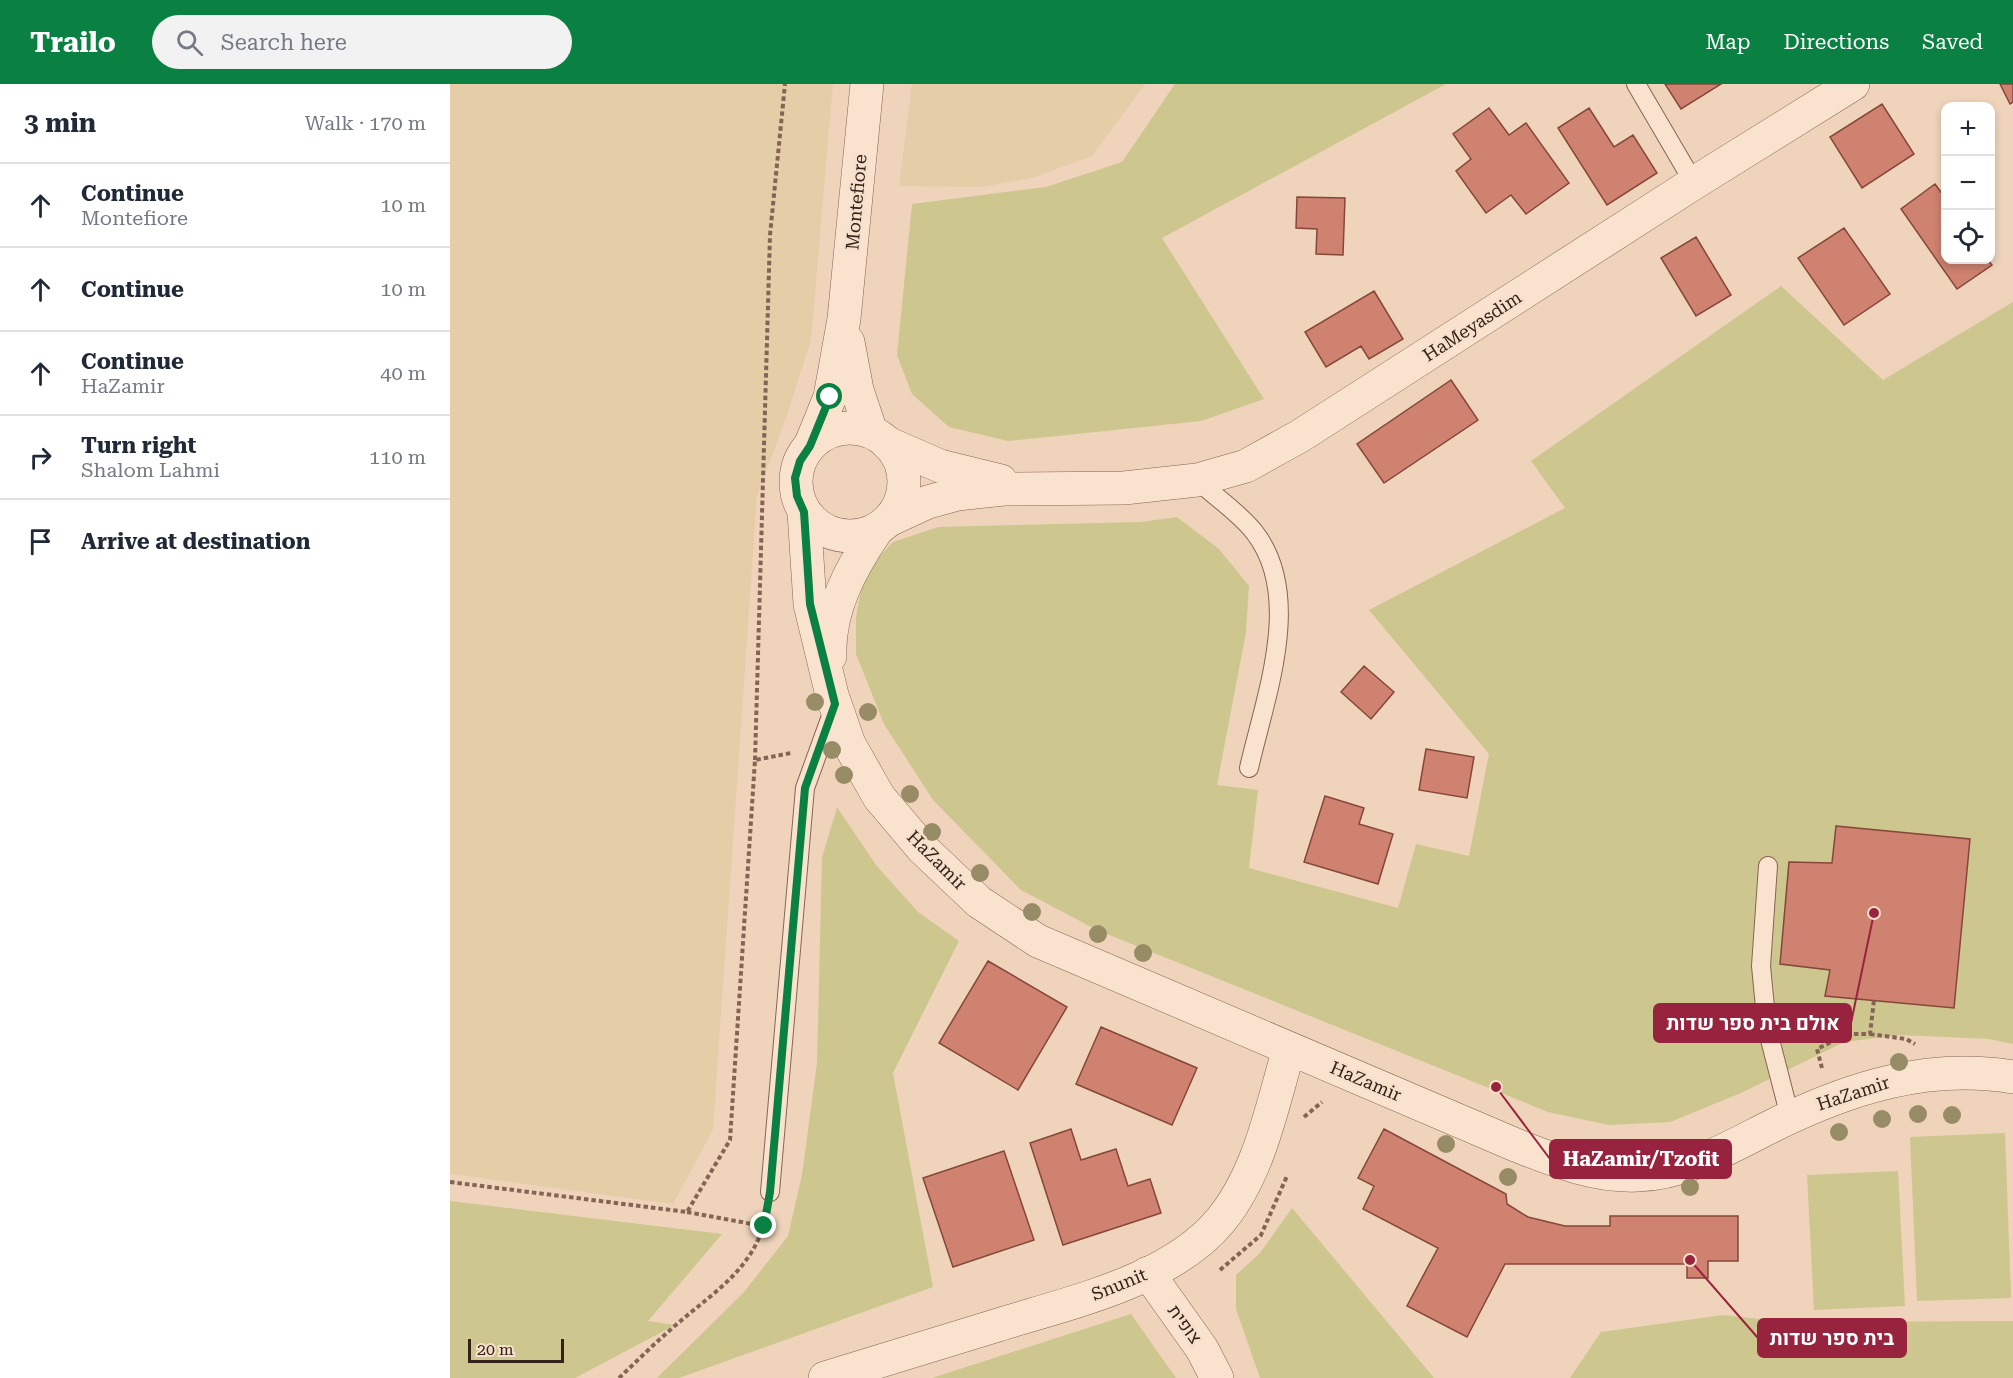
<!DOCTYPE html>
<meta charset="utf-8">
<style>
body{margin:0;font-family:"Roboto Serif",Heebo,serif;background:#f2f2f3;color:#1f2937}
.controls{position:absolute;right:18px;top:18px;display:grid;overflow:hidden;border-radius:12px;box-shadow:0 3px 9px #0003}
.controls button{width:54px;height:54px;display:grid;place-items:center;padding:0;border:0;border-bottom:2px solid #e0e1e3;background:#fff;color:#1f2937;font:30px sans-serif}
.scale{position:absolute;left:18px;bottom:15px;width:96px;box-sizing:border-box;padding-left:6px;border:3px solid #35211a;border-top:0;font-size:16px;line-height:21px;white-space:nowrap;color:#35211a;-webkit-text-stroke:4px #f6e0cb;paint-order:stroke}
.stop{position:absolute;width:18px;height:18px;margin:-14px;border:4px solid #0b8043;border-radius:50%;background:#fff}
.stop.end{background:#0b8043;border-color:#fff;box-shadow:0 2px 6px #0008}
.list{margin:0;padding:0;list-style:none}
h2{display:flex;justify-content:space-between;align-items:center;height:78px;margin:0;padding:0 24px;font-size:26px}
h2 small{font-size:20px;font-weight:400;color:#747a83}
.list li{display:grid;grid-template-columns:39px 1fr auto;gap:18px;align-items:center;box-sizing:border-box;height:84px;padding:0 24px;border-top:2px solid #e0e1e3}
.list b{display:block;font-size:22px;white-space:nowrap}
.list p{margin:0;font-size:20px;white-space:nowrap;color:#747a83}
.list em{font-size:20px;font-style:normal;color:#747a83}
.icon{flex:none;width:33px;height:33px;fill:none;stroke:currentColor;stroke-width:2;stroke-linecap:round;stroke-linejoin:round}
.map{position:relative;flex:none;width:1563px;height:1294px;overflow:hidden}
header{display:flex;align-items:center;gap:36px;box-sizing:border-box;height:84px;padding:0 30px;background:#0b8043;color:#fff}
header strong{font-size:28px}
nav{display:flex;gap:33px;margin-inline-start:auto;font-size:21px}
.search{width:420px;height:54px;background:#f2f2f3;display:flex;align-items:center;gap:15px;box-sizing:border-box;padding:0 21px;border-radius:33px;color:#747a83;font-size:22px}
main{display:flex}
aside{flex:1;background:#fff}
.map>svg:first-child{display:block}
</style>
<header>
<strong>Trailo</strong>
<div class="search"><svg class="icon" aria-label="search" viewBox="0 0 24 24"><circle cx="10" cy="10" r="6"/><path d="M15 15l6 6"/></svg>Search here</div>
<nav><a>Map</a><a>Directions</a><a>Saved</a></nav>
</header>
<main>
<aside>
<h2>3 min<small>Walk · 170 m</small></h2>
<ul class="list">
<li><svg class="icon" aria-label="ahead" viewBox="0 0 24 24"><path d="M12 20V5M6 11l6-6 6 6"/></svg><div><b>Continue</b><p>Montefiore</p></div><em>10 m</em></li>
<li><svg class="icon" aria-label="ahead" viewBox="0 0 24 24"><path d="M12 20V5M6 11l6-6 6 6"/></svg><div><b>Continue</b></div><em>10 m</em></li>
<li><svg class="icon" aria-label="ahead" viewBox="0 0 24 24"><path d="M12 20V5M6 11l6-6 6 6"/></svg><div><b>Continue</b><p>HaZamir</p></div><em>40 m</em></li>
<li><svg class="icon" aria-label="right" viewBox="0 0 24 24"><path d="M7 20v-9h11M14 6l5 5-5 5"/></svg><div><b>Turn right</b><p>Shalom Lahmi</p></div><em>110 m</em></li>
<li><svg class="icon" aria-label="arrive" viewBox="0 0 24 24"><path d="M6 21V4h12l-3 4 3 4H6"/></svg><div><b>Arrive at destination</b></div></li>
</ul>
</aside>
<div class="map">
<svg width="1563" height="1294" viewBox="0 0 1563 1294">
<rect width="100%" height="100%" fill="#efd4bb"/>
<path fill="#e5cda8" d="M0,0H383L361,256L336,334L307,412L263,1046L223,1120L0,1090Z
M462,0H695L642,72L585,93L532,103L449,102Z"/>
<path fill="#cdc68f" d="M725,0H996L712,154L814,315L751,337L558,357L499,343L462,310L447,271L462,120L596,103L672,78Z
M1331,202L1433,296L1563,218V960L1539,955L1451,951L1394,958L1291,1009L1220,1038L1159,1041L1098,1028L647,846L571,806L483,716L434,640L406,570V533L414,489L443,458L488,443L691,438L727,433L769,465L799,502L796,548L767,701L808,706L799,784L948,824L966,760L1019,772L1039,670L919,526L1115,424L1081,377Z
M387,723L426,781L468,828L509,857L443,989L483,1203L229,1294H207L294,1208L338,1152L352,1091L367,979L372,774Z
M1555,1049L1561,1214L1467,1217L1460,1053Z
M1448,1087L1455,1222L1364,1226L1357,1091Z
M0,1117L272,1150L198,1237L225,1241L125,1294H0Z
M842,1124L984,1294H810L786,1225V1191L810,1169Z
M681,1230L726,1294H482Z
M1273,1231L1338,1238L1563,1237V1294H1120L1151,1248Z"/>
<path fill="#ce826f" stroke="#86473a" stroke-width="1.5" d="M1215,0H1271L1231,25Z
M1550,0H1563V18L1560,20Z
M1432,20L1464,70L1412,104L1380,53Z
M1039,24L1059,51L1076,39L1119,99L1076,130L1061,111L1036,129L1006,87L1021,75L1003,50Z
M1139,24L1164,63L1183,51L1207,89L1157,121L1108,44Z
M1485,100L1496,115V176H1538L1542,181L1507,205L1451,125Z
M847,113L895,114L893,171L866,170L867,145L846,144Z
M1394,144L1440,210L1394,241L1348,174Z
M1246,153L1281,211L1246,232L1211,174Z
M924,207L953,255L919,275L911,262L876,283L855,248Z
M1001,296L1028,336L934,399L907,360Z
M914,582L944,608L921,635L891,608Z
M976,665L1024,673L1017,714L969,706Z
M875,712L914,724L909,740L943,750L928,800L854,778Z
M1386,742L1520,755L1504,924L1375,912L1380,886L1330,880L1339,778L1382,779Z
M538,877L617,923L568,1006L489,959Z
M651,943L747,984L722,1041L626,1000Z
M621,1045L631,1076L666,1065L678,1102L700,1095L711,1129L613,1161L580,1059Z
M934,1045L1056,1110L1057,1120L1078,1133L1115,1142H1160V1132H1288V1177H1258V1194H1237V1180H1055L1017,1253L957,1222L988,1164L913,1125L924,1102L908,1094Z
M554,1067L584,1156L503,1183L473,1094Z"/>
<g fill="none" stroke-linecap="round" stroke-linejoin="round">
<g stroke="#866455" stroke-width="20">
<path id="service" d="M1186,0L1244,99
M747,396C765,413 790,429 805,449C854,513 815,613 799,684
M1318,782L1311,882L1317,944L1340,1033
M320,1108L355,704L384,624"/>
</g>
<g stroke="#866455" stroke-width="34">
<path id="minor" d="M437,359L490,382L551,397
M441,435L478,418L507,410L554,405L674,404L747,396L796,382L850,352L1244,99L1403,0
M698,1189L752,1265L767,1294"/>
</g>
<g stroke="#866455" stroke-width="34">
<path id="tertiary" d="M398,258L407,306L421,348
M346 398a54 54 0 1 1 108 0a54 54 0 1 1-108 0Z
M360,362L380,313L394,235L417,0
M354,428L360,520L382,611L399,660L429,713L473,765L529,818L588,857L1068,1062C1106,1077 1145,1093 1187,1091C1235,1090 1280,1063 1322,1042C1399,1004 1477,979 1563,993
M380,572C378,526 401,484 426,447
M375,1294C433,1276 491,1258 548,1241C621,1218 721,1197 771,1136C810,1088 822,1022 839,965"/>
</g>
<path stroke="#866455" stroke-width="4" stroke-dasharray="4.5 3" stroke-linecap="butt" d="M305,676L320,151L335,0
M1420,950L1456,955L1465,960
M1372,984L1367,965L1398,950H1420L1424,916
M854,1033L872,1018
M0,1098L237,1128L280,1056L305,676L341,669
M237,1128L313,1142
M770,1186L811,1151L837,1092
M169,1294C188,1276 207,1257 227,1240C264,1208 305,1184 316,1132"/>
<use href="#service" stroke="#fae3ce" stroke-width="18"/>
<use href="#minor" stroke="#fae3ce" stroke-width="33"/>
<use href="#tertiary" stroke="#fae3ce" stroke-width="33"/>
</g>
<g fill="#988c66">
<circle cx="365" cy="618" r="9"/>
<circle cx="418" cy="628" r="9"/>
<circle cx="382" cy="666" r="9"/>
<circle cx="394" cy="691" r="9"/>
<circle cx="460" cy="710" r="9"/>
<circle cx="482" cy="748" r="9"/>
<circle cx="530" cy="789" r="9"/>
<circle cx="582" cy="828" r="9"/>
<circle cx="648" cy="850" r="9"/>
<circle cx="693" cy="869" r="9"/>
<circle cx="1449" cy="978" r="9"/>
<circle cx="1468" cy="1030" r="9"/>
<circle cx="1502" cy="1031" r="9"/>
<circle cx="1432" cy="1035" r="9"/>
<circle cx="1389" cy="1048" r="9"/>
<circle cx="996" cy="1060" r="9"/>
<circle cx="1058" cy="1093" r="9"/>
<circle cx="1240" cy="1103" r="9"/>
</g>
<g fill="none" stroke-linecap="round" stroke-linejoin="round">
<path stroke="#0b8043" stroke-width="8" d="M314,1142L320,1108L355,704L385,620L360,520L354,428L347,412L345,394L350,377L360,362L380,313"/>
</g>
<g text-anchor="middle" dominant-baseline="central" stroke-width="5" stroke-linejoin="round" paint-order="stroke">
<g font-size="18" fill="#35211a" stroke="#f6e0cb">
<text transform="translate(406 118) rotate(-85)">Montefiore</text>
<text transform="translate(1022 242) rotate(-33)">HaMeyasdim</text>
<text transform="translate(487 776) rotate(45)">HaZamir</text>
<text transform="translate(916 997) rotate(23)">HaZamir</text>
<text transform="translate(1403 1009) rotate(-18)">HaZamir</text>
<text transform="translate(669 1200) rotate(-22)">Snunit</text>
<text transform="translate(735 1240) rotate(54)">צופית</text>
</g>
</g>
<path fill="none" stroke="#97233e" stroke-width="2" d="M1424 829L1401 939M1046 1003L1100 1075M1240 1176L1308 1254"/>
<g fill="#97233e" stroke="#f6e0cb" stroke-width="2">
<circle cx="1424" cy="829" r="6"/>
<circle cx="1046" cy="1003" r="6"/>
<circle cx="1240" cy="1176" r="6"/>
</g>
<g fill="#97233e" stroke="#97233e" stroke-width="2">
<rect x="1204" y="920" width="197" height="38" rx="6"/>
<rect x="1100" y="1056" width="181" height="38" rx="6"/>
<rect x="1308" y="1235" width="148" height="38" rx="6"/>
</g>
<g font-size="20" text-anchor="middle" font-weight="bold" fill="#fff">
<text x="1303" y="946">אולם בית ספר שדות</text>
<text x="1191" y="1082">HaZamir/Tzofit</text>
<text x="1382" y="1261">בית ספר שדות</text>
</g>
</svg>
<div class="controls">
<button>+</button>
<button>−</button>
<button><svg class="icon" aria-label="locate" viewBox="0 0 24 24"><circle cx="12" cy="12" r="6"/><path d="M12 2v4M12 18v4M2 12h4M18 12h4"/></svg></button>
</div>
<div class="scale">20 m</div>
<div class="stop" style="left:380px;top:313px"></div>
<div class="stop end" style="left:314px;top:1142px"></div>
</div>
</main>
